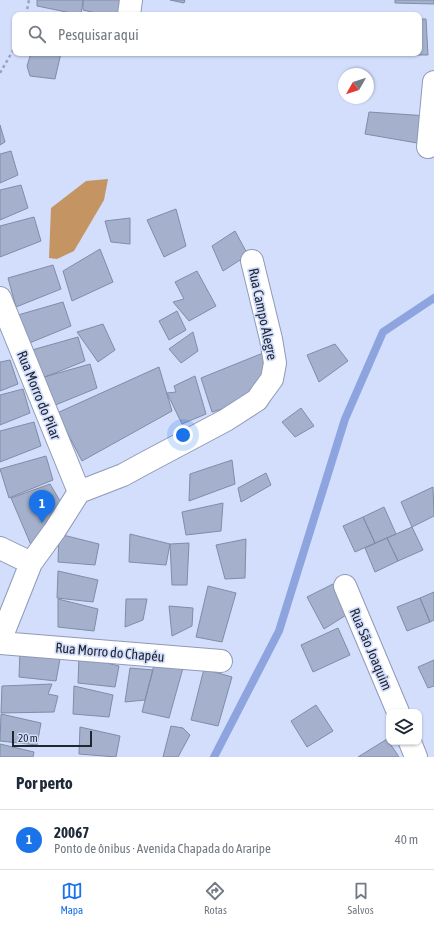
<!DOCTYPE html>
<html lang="pt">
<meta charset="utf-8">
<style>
body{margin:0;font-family:"Asap Condensed",sans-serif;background:#f6f6f7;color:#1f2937}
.controls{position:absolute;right:12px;bottom:12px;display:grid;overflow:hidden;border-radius:8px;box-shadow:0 1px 3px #0004}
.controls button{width:36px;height:36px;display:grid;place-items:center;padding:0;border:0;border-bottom:1px solid #e0e1e3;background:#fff;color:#1f2937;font:20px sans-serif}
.compass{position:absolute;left:338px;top:68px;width:36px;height:36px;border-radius:50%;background:#fff;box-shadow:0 1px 3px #0004;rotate:231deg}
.scale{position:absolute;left:12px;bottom:10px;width:80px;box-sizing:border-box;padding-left:4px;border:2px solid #222631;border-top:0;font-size:11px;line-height:14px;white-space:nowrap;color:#222631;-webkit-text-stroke:3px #d2defc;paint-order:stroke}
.you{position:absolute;left:183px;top:435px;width:14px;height:14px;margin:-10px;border:3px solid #fff;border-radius:50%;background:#1a73e8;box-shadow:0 0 0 6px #1a73e833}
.badge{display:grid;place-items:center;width:26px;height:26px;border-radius:50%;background:#1a73e8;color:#fff;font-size:13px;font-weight:700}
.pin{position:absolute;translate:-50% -33px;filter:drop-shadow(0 1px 2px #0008)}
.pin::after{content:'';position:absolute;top:21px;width:14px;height:12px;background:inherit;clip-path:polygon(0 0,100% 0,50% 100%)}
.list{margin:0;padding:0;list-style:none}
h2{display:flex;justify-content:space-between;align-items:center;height:52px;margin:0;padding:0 16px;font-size:17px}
h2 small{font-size:13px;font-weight:400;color:#747a83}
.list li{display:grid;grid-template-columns:26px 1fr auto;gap:12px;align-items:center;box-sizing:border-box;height:60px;padding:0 16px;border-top:1px solid #e0e1e3}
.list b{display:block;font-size:15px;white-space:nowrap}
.list p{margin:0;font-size:13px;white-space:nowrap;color:#747a83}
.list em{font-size:13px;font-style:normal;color:#747a83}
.icon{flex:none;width:22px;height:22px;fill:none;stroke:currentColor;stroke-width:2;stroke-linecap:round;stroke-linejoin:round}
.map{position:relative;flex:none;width:434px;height:757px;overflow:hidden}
.search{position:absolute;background:#fff;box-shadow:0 1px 3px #0004;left:12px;right:12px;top:12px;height:44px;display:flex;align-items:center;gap:10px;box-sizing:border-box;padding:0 14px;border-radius:8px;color:#747a83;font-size:15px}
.sheet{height:112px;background:#fff}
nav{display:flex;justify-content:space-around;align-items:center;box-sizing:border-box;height:56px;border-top:1px solid #e0e1e3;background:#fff;font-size:11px;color:#747a83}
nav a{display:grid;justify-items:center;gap:2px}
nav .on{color:#1a73e8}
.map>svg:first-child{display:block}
</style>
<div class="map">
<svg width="434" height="757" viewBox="0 0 434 757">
<rect width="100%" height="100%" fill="#d2defc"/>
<path fill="#c49463" d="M108,179L104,200L74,251L57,259L49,258L51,208L86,181Z"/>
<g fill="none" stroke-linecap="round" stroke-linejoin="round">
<path stroke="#8ea4de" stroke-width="8" d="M214,757L279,631L345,419L383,332L434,298"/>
</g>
<path fill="#a4b0cc" stroke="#818ca7" d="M37,0H83L81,15L37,6Z
M83,0H129L127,15H105L83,10Z
M170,0H185L184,3Z
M395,0H434V4L395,3Z
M419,19H426L428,55H416V53H419Z
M31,53H61L55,79L30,76L27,66Z
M369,112L428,116L423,144L365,134Z
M0,125L5,142L0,145Z
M11,151L18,175L0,183V154Z
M21,185L28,208L0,220V190Z
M176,209L186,246L164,257L147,220Z
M34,217L41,241L0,257V226Z
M130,218V244L111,242L105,221Z
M235,231L248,255L223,271L212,246Z
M100,249L113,282L72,301L63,271Z
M53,265L61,289L16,307L8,278Z
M197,271L216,306L189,321L173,302L184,299L175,282Z
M63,302L71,326L27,344L18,315Z
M177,311L186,330L169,340L159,321Z
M103,324L115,350L98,362L77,332Z
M193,332L198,351L181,363L169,349Z
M78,337L85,361L40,379L32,350Z
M335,344L348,361L319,382L307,355Z
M268,351L256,399L212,412L201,378Z
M10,360L18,384L0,391V362Z
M90,364L97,388L53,406L44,377Z
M159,367L172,411L82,461L57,413Z
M195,376L206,414L182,424L167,393L176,392L174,386Z
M23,389L30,413L0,425V395Z
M301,408L314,426L295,437L282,422Z
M34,422L41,446L0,462V431Z
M46,456L53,480L9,498L0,469Z
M232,460L235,484L189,501L190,474Z
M266,473L271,485L241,502L238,488Z
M50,484L63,506L31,545L11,498Z
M433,487L434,516L412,527L401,502Z
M223,503L221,531L186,535L182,512Z
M384,507L396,534L375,543L363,517Z
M363,517L375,543L355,552L343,526Z
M412,527L423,550L398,561L387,538Z
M59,534L99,544L95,565L58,562Z
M130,534L170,544L166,565L129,562Z
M387,538L398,561L375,572L365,548Z
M246,539L245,578L225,579L216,545Z
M189,543L187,585H172L170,544Z
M58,571L98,580L93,602L57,598Z
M333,584L351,612L324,629L307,597Z
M208,586L236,593L222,642L196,637Z
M434,592V620L430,622L420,598Z
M420,598L430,622L407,631L397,607Z
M58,599L98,609L94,631L58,627Z
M126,599H147L143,620L125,627Z
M169,606L193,608L192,626L172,636Z
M338,628L350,655L313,672L301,645Z
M20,650L60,659L56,681L19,677Z
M79,656L119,666L115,687L78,683Z
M434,660V686L428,688L418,667Z
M155,661L183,668L169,718L142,712Z
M130,668L153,670L145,700L125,702Z
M204,669L232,677L218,726L191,720Z
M52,684L48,694L58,696L54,712L1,713L2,686Z
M74,686L113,695L109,717L73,714Z
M316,705L333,731L307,747L291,721Z
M1,714L41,723L37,745L0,741Z
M171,726L183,728L190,735L178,757H163Z
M80,727L120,736L116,757L79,754Z
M387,739L399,757H358Z
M0,744L34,752L33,757H0Z"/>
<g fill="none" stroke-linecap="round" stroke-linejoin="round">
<g stroke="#8f9ab6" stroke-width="24">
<path id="minor" d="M129,15L131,0
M428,147L434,82
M0,298L79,492
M79,492L123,475L145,463L226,420L257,400L261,394L272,379L275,363L271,339L252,261
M0,548L31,563
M345,586L398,712
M0,641L31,563L55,530L79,492
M0,643L221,661
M410,742L416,757"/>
</g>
<path stroke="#99a3bb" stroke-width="2.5" stroke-dasharray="3 3" stroke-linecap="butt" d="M26,15L29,0
M0,73L15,47"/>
<use href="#minor" stroke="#fff" stroke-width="22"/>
</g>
<g text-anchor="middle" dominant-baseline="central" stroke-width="3.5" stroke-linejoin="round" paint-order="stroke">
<g font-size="14" fill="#222631" stroke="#d2defc">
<text transform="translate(263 314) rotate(78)">Rua Campo Alegre</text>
<text transform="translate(39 395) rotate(68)">Rua Morro do Pilar</text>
<text transform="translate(371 649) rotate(67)">Rua São Joaquim</text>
<text transform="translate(110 652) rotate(5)">Rua Morro do Chapéu</text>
</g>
</g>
</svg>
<div class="controls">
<button><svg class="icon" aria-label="layers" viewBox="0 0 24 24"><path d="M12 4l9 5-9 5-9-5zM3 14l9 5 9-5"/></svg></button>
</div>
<svg class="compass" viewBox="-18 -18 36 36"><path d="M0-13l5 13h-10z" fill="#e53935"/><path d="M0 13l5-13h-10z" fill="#747a83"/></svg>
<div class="scale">20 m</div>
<div class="you"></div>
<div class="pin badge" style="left:42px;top:523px">1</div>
<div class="search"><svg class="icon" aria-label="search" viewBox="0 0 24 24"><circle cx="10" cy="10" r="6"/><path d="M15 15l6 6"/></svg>Pesquisar aqui</div>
</div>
<section class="sheet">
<h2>Por perto<small></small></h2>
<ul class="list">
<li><span class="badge">1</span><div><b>20067</b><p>Ponto de ônibus · Avenida Chapada do Araripe</p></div><em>40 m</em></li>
</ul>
</section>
<nav>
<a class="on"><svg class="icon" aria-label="map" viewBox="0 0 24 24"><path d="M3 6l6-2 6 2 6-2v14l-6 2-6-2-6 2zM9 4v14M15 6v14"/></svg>Mapa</a>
<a><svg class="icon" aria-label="directions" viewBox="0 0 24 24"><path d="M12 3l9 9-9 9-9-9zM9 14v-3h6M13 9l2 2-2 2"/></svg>Rotas</a>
<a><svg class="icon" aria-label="saved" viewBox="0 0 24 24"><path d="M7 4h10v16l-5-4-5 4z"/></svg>Salvos</a>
</nav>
